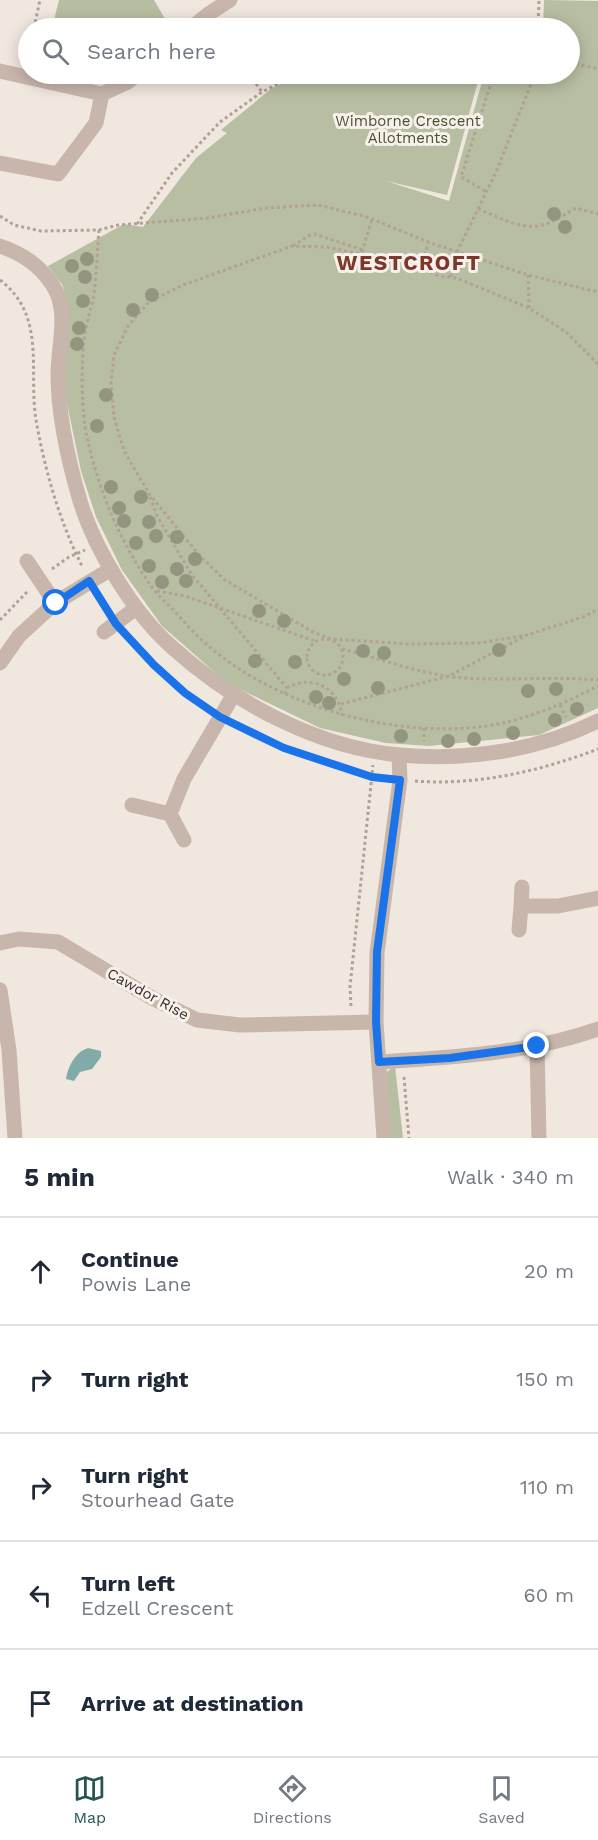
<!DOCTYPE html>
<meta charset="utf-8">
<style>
body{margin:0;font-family:"Work Sans",sans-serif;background:#f6f6f7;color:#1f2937}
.stop{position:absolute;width:18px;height:18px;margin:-14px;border:4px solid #1a73e8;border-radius:50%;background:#fff}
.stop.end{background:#1a73e8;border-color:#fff;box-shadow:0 2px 6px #0008}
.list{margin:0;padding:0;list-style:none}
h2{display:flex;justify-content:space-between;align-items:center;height:78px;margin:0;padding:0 24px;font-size:26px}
h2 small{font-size:20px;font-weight:400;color:#747a83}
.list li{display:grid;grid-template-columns:39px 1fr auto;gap:18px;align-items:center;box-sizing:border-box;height:108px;padding:0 24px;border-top:2px solid #e0e1e3}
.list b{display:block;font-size:22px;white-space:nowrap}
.list p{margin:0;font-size:20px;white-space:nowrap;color:#747a83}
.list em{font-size:20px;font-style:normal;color:#747a83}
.icon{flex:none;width:33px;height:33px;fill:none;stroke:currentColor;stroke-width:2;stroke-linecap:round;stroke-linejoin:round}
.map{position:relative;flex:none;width:598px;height:1138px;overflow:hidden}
.search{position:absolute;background:#fff;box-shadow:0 3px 15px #0003;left:18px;right:18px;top:18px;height:66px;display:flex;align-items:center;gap:15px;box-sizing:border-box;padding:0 21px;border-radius:33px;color:#747a83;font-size:22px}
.sheet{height:618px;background:#fff}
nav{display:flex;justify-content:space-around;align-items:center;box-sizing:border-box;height:84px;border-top:2px solid #e0e1e3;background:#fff;font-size:16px;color:#747a83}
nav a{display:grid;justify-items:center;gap:3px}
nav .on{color:#245453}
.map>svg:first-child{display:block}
</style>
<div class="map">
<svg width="598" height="1138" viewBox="0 0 598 1138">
<rect width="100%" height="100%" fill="#f0e7df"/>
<path fill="#b7bea1" d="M59,0H154L167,22L161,28H52Z
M544,0L598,1V708L539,735L429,746L386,743L320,728L227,683L162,626L122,570L96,517L81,471L63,384L67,310L63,286L48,266L124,224L143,227L196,158L227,133L221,130L272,88L301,74H480L447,195L386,181L449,201L484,74H570V28H495L497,22L543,28Z
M395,1066L403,1138H390L384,1078L388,1071Z"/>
<path fill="#81aba9" d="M88,1048L101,1051V1057L92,1069L80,1072L74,1081L66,1079C68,1067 75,1052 88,1048Z"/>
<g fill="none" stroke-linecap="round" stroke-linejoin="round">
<path stroke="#b3a097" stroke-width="3" stroke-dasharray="3 3" stroke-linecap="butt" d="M34,28L40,0
M538,28L539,0
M570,62L598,69
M249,74L262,92
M485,191L461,177L488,92L493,79L499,74
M478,209C497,216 521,231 542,225C554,222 565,214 576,208L598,214
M0,216L14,225L41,231L99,230L118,225L207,218L267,208L318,205L367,217L428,242L528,275L598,292
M137,224L172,173L220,122L262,92L297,74
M99,230C97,251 97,273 94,293C92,307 87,320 85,333C81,359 81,412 87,437C99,492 121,544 154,590C161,599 171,607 179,616C187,625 195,634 204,642C274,706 399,741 492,725C529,719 565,703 598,686
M293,246L308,236L315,234L363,250
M362,252L372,219
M457,252L496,172L535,74
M426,267L424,259L428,243
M528,275L529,308
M450,276L458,271L467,255
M0,280C47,316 28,370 36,420C45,471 60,523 83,568
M598,364L566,332L529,308L459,279C445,274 437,281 426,267L326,247L292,246L183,285L149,302L128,326L114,355L111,383L114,417L124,451L150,495L199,555L225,580L313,632L331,639L409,644L480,643L527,635L586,616L598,609
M150,497L157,516L192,575L287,688
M52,569L69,557L85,550
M157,591L185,596L315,641
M98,595L107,610
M0,620L27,592
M126,634C151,662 176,687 207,708
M307 657a18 18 0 1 1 36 0a18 18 0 1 1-36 0Z
M342,649C381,659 423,675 463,678C508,681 553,676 598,680
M285,694L287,688C311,674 338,687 342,715
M341,704L449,676L523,637
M560,705L566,717
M233,724L284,748L310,755L338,766L372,777L384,778
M424,728V741
M415,781C476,786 541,771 598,749
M351,1006L350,987L373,765
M404,1077L409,1138"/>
<path stroke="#c8b6ac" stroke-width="15" d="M191,28L210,13L230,0
M0,71L102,94
M0,163L58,174L96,123L102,94L128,82L138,74
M0,246C24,254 44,268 56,291C68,316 58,347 58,374C58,416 68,460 80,501C95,550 134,614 173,648C233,702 318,748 400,755C465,761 538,751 598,721
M27,561L55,603
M104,632L136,608
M0,663L19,636L55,603L111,569
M132,805L170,814L184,840
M170,814L184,779L234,694
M521,906L522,887
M519,930L521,906H558L598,898
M0,943L19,939L58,942L152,998L197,1020L240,1025L376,1022
M0,990L9,1050L15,1138
M537,1046L539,1138
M379,1062C453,1057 527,1054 598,1029
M384,1138L376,1022L377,953L400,780L399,755"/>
</g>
<g fill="#94957f">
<circle cx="554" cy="214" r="7"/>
<circle cx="565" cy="227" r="7"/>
<circle cx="87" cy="259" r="7"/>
<circle cx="72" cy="266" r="7"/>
<circle cx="85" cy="277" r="7"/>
<circle cx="152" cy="295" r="7"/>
<circle cx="83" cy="301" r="7"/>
<circle cx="133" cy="310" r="7"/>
<circle cx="79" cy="328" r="7"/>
<circle cx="77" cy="344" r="7"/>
<circle cx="106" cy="395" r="7"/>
<circle cx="97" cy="426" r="7"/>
<circle cx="111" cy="487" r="7"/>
<circle cx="141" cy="497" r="7"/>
<circle cx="119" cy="508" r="7"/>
<circle cx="124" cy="521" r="7"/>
<circle cx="149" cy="522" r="7"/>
<circle cx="156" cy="536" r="7"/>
<circle cx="177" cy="537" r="7"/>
<circle cx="136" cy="543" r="7"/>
<circle cx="195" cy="559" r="7"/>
<circle cx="149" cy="566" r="7"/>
<circle cx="177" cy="569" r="7"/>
<circle cx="186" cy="581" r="7"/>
<circle cx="162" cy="582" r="7"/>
<circle cx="259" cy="611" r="7"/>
<circle cx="284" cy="621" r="7"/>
<circle cx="499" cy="650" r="7"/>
<circle cx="363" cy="651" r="7"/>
<circle cx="384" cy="653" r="7"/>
<circle cx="255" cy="661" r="7"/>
<circle cx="295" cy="662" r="7"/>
<circle cx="344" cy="679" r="7"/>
<circle cx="378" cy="688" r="7"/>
<circle cx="556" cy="689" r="7"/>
<circle cx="528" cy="691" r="7"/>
<circle cx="316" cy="697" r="7"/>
<circle cx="329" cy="703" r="7"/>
<circle cx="577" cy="709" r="7"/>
<circle cx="555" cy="720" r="7"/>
<circle cx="513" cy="733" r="7"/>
<circle cx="401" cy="736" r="7"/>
<circle cx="474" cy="739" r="7"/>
<circle cx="448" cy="741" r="7"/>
</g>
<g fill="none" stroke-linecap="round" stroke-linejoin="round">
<path stroke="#1a73e8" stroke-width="8" d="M56,603L89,581L116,624L154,665L185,693L220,717L284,748L372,777L400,780L377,952L376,1022L379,1062L450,1058L537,1046"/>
</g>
<g text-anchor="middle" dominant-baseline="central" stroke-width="6" stroke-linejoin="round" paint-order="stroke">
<g font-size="15" fill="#495231" stroke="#f8f1eb">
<text x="408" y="121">Wimborne Crescent<tspan x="408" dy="17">Allotments</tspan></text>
</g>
<g font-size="15" fill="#372d2a" stroke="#f8f1eb">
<text transform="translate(148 994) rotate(29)">Cawdor Rise</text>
</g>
<g font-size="21" font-weight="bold" letter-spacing="1.5" fill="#7e372b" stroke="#f8f1eb">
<text x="409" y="262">WESTCROFT</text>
</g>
</g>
</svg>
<div class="stop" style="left:56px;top:603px"></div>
<div class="stop end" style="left:537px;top:1046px"></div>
<div class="search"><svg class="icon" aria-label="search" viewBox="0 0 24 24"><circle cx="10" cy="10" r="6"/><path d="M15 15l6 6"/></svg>Search here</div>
</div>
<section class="sheet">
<h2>5 min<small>Walk · 340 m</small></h2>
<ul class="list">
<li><svg class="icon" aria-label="ahead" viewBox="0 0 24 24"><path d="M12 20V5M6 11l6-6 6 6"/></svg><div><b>Continue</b><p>Powis Lane</p></div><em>20 m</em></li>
<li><svg class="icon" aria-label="right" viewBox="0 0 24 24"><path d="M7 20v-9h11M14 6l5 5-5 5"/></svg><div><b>Turn right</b></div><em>150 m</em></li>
<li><svg class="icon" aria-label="right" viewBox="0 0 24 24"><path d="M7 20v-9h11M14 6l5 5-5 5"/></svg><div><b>Turn right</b><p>Stourhead Gate</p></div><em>110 m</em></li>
<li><svg class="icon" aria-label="left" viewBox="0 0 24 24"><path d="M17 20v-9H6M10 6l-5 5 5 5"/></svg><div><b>Turn left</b><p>Edzell Crescent</p></div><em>60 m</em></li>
<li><svg class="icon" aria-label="arrive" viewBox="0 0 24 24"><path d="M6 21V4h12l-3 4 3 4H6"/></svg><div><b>Arrive at destination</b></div></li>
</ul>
</section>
<nav>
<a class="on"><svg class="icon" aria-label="map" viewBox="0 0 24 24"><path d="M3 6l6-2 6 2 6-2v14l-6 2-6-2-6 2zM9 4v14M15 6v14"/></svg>Map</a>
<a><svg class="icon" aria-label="directions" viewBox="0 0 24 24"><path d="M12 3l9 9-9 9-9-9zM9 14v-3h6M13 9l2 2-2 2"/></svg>Directions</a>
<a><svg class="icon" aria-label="saved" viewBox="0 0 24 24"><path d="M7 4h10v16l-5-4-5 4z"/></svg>Saved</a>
</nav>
